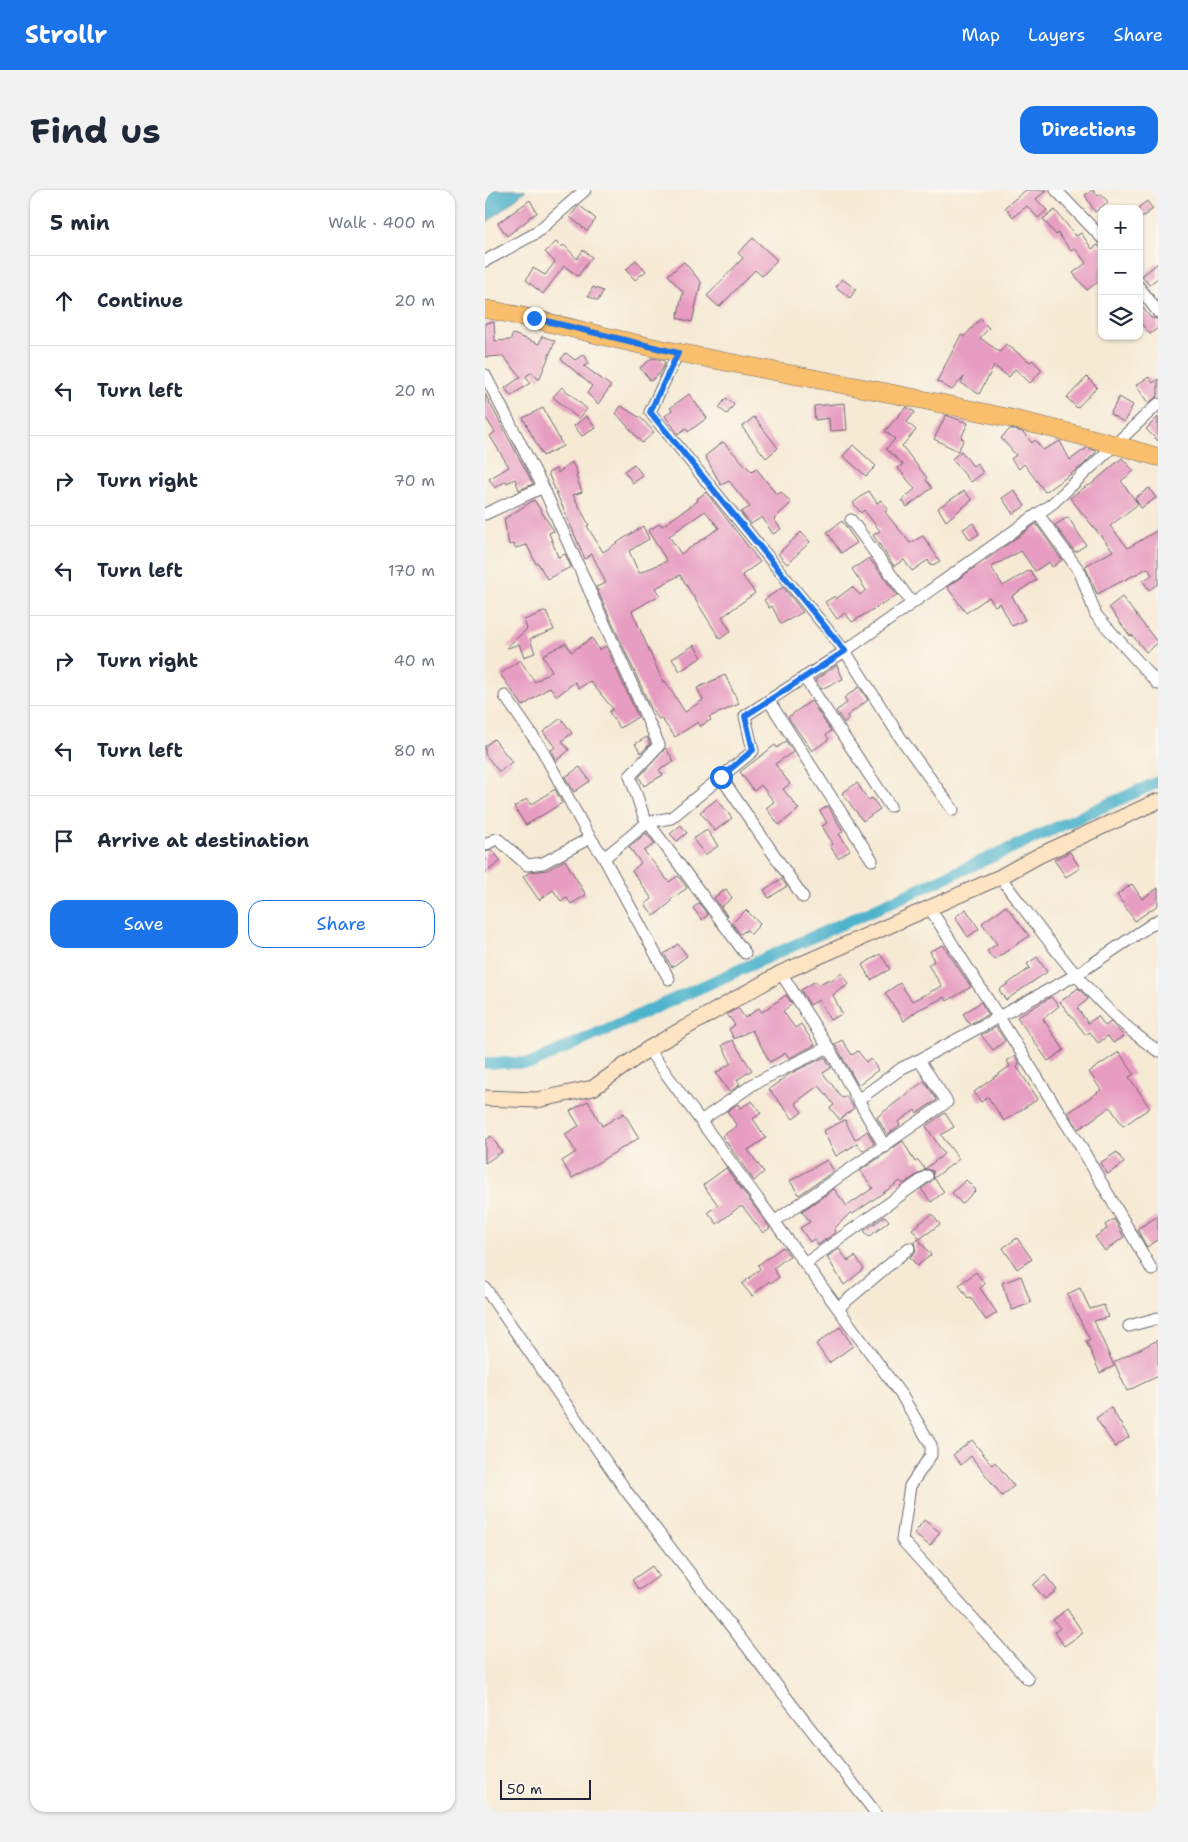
<!DOCTYPE html>
<meta charset="utf-8">
<style>
body{margin:0;font-family:"Shantell Sans",sans-serif;background:#f2f2f3;color:#1f2937}
.controls{position:absolute;right:15px;top:15px;display:grid;overflow:hidden;border-radius:10px;box-shadow:0 1px 4px #0004}
.controls button{width:45px;height:45px;display:grid;place-items:center;padding:0;border:0;border-bottom:1px solid #e0e1e3;background:#fff;color:#1f2937;font:25px sans-serif}
.scale{position:absolute;left:15px;bottom:12px;width:91px;box-sizing:border-box;padding-left:5px;border:2px solid #22223b;border-top:0;font-size:14px;line-height:18px;white-space:nowrap;color:#22223b;-webkit-text-stroke:4px #fbf7ec;paint-order:stroke}
.stop{position:absolute;width:15px;height:15px;margin:-11px;border:4px solid #1a73e8;border-radius:50%;background:#fff}
.stop.end{background:#1a73e8;border-color:#fff;box-shadow:0 1px 5px #0008}
.list{margin:0;padding:0;list-style:none}
h2{display:flex;justify-content:space-between;align-items:center;height:65px;margin:0;padding:0 20px;font-size:21px}
h2 small{font-size:16px;font-weight:400;color:#747a83}
.list li{display:grid;grid-template-columns:32px 1fr auto;gap:15px;align-items:center;box-sizing:border-box;height:90px;padding:0 20px;border-top:1px solid #e0e1e3}
.list b{display:block;font-size:19px;white-space:nowrap}
.list em{font-size:16px;font-style:normal;color:#747a83}
.actions{display:flex;gap:10px;padding:15px 20px}
.actions a{flex:1;padding:11px 0;border:1px solid #1a73e8;border-radius:15px;text-align:center;font-size:18px;color:#1a73e8}
.actions .main{background:#1a73e8;color:#fff}
.icon{flex:none;width:28px;height:28px;fill:none;stroke:currentColor;stroke-width:2;stroke-linecap:round;stroke-linejoin:round}
.map{position:relative;flex:none;width:673px;height:1622px;overflow:hidden;border-radius:15px}
header{display:flex;align-items:center;gap:30px;box-sizing:border-box;height:70px;padding:0 25px;background:#1a73e8;color:#fff}
header strong{font-size:24px}
nav{display:flex;gap:28px;margin-inline-start:auto;font-size:18px}
.intro{display:flex;align-items:center;justify-content:space-between;box-sizing:border-box;height:120px;padding:0 30px}
h1{margin:0;font-size:35px}
.button{padding:12px 22px;border-radius:15px;background:#1a73e8;color:#fff;font-size:18px;font-weight:700}
main{display:flex;gap:30px;padding:0 30px}
aside{flex:1;background:#fff;border-radius:15px;box-shadow:0 1px 4px #0004}
.map>svg:first-child{display:block}
</style>
<header>
<strong>Strollr</strong>
<nav><a>Map</a><a>Layers</a><a>Share</a></nav>
</header>
<div class="intro"><h1>Find us</h1><a class="button">Directions</a></div>
<main>
<aside>
<h2>5 min<small>Walk · 400 m</small></h2>
<ul class="list">
<li><svg class="icon" aria-label="ahead" viewBox="0 0 24 24"><path d="M12 20V5M6 11l6-6 6 6"/></svg><div><b>Continue</b></div><em>20 m</em></li>
<li><svg class="icon" aria-label="left" viewBox="0 0 24 24"><path d="M17 20v-9H6M10 6l-5 5 5 5"/></svg><div><b>Turn left</b></div><em>20 m</em></li>
<li><svg class="icon" aria-label="right" viewBox="0 0 24 24"><path d="M7 20v-9h11M14 6l5 5-5 5"/></svg><div><b>Turn right</b></div><em>70 m</em></li>
<li><svg class="icon" aria-label="left" viewBox="0 0 24 24"><path d="M17 20v-9H6M10 6l-5 5 5 5"/></svg><div><b>Turn left</b></div><em>170 m</em></li>
<li><svg class="icon" aria-label="right" viewBox="0 0 24 24"><path d="M7 20v-9h11M14 6l5 5-5 5"/></svg><div><b>Turn right</b></div><em>40 m</em></li>
<li><svg class="icon" aria-label="left" viewBox="0 0 24 24"><path d="M17 20v-9H6M10 6l-5 5 5 5"/></svg><div><b>Turn left</b></div><em>80 m</em></li>
<li><svg class="icon" aria-label="arrive" viewBox="0 0 24 24"><path d="M6 21V4h12l-3 4 3 4H6"/></svg><div><b>Arrive at destination</b></div></li>
</ul>
<div class="actions"><a class="main">Save</a><a>Share</a></div>
</aside>
<div class="map">
<svg width="673" height="1622" viewBox="0 0 673 1622">
<rect width="100%" height="100%" fill="#fbf7ec"/>
<filter id="ink" filterUnits="userSpaceOnUse"><feTurbulence type="fractalNoise" baseFrequency=".02" numOctaves="2"/><feDisplacementMap in="SourceGraphic" scale="10" xChannelSelector="R" yChannelSelector="G"/><feConvolveMatrix kernelMatrix="1 2 1 2 8 2 1 2 1" color-interpolation-filters="sRGB"/></filter>
<filter id="wash" filterUnits="userSpaceOnUse"><feTurbulence type="fractalNoise" baseFrequency=".0096" numOctaves="4" result="noise"/><feDisplacementMap in="SourceGraphic" scale="20" xChannelSelector="R" yChannelSelector="G"/><feGaussianBlur stdDeviation="1.12" result="paint"/><feColorMatrix in="noise" values="0 0 0 0 0 0 0 0 0 0 0 0 0 0 0 0 0 1.4 0 .05"/><feComposite in="paint" operator="in"/></filter>
<g filter="url(#wash)">
<rect width="100%" height="100%" fill="#f6ead5"/>
<path fill="#4db3cc" stroke="#386a84" d="M0,0H41L0,34Z"/>
<g fill="none" stroke-linecap="round" stroke-linejoin="round">
<path stroke="#4db3cc" stroke-width="12" d="M0,873H47L673,592"/>
</g>
<g id="blocks">
<path fill="#e79cc1" fill-rule="evenodd" d="M541,0H562L551,9L562,20L553,28L542,16L528,27L520,17Z
M608,0L613,6L616,4L623,12L610,22L600,5Z
M45,10L52,23L43,28L44,29L22,46L13,33Z
M662,11L668,19L654,29V17Z
M94,15L111,29L102,41L85,27Z
M570,20L591,46L596,43L607,59L613,55L617,60V89L602,100L588,83L601,73L590,58L586,61L573,43L571,45L558,29Z
M268,48L292,70L277,86L270,80L234,117L222,106L258,68L253,63Z
M71,52L76,57L79,55L92,69L98,60L107,67L93,86L79,76L58,104L41,90L48,78L60,85L70,72L60,62Z
M151,70L161,81L150,90L141,80Z
M199,72L216,92L207,132L192,128L198,102L183,85Z
M673,73V88L664,95L657,86Z
M357,89L371,99L365,108L351,97Z
M108,97L118,101L113,111L103,106Z
M654,113L666,128L673,129V138L665,144L654,131Z
M495,129L504,138L495,148L515,162L521,154L545,172L547,170L557,180L545,193L530,179L524,187L509,176L494,204L476,193L479,187L467,200L452,191L476,145L479,147Z
M9,132L10,151L25,150L28,144L54,154L57,146L70,151L54,190L47,182L41,186L45,193L26,206L20,198L36,187L18,166L0,167V133Z
M81,163L90,170L99,164L104,173L99,176L126,196L113,214L102,203L107,196L76,169Z
M167,168L178,170L180,173L175,183L166,191L155,178Z
M602,187L612,197L592,218L582,208Z
M664,187L668,193L673,189V206L663,213L651,195Z
M77,197L102,219L94,229L68,207Z
M0,204L48,294L34,300L30,289L22,293L21,291L10,298L4,289L24,277L5,246L10,242L0,227Z
M204,204L222,228L203,242L201,238L193,244L180,226L187,220L185,218Z
M634,207L648,215L639,232L625,224Z
M241,208L249,215L242,224L234,218Z
M360,213L362,240L345,241L344,228L330,230L329,216Z
M136,216L157,229L169,242L157,253L131,223Z
M421,217L430,222L422,232L431,240L417,256L442,288L441,290L447,298L422,317L417,310L430,299L413,278L418,274L401,259L410,249L400,241Z
M58,218L78,256L58,266L38,228Z
M461,225L483,233L476,248L479,249L473,261L449,249Z
M101,226L111,238L97,246L89,236Z
M269,227L293,258L281,268L257,237Z
M673,227V251L661,239Z
M525,239L538,242L547,253L550,250L558,260L575,251L585,270L602,258L612,261L596,277L560,302L539,274L534,279L526,269L531,265L516,248Z
M238,252L267,282L271,278L292,305L296,302L306,313L289,329L296,339L288,344L277,327L266,334L256,322L265,317L244,291L236,295L220,266Z
M368,255L391,276L381,286L358,266Z
M476,261L488,276L492,273L498,283L486,292L467,269Z
M637,268L649,281L636,291L653,314L625,336L643,358L673,340V394L664,400L658,391L667,385L663,378L612,404L600,376L628,361L585,308L603,295L604,296Z
M87,272L93,285L91,286L97,302L88,305L104,335L102,336L118,362L158,336L164,349L144,361L154,383L182,371L163,341L175,333L177,336L213,311L212,309L221,302L275,372L257,385L270,403L237,427L246,441L235,449L195,385L171,398L175,405L147,421L178,492L180,491L200,522L218,510L212,498L240,485L254,514L224,527L226,530L215,536L213,532L190,547L176,528L174,529L166,518L111,397L121,393L107,364L100,369L63,283L71,279L73,283ZM220,321L234,338L196,364L184,346Z
M149,274L158,286L148,293L139,281Z
M664,298L671,308L656,318L650,308Z
M529,300L540,316L528,324L517,308Z
M384,301L392,313L396,310L403,319L400,322L425,353L438,346L455,371L446,376L443,370L427,381L419,370L409,376L388,345L395,341L379,320L376,323L368,313Z
M479,301L487,310L461,331L453,318Z
M49,310L69,341L64,343L73,367L80,364L86,377L62,389L53,373L51,374L42,355L30,358L29,354L24,355L19,329Z
M583,327L601,355L590,362L570,335Z
M357,331L372,353L356,363L342,342Z
M488,333L494,344L485,350L478,339Z
M551,334L577,370L567,377L564,372L550,381L536,361L506,377L518,396L545,380L551,390L527,406L540,430L527,436L515,413L510,416L504,407L481,423L462,397Z
M316,342L325,352L302,374L293,364Z
M384,368L412,405L367,432L360,423L352,429L340,412L350,406L351,409L367,397L375,405L381,400L367,379Z
M298,397L318,422L296,434L287,416L284,418L279,410Z
M637,407L673,453L661,462L647,445L645,446L624,417Z
M61,421L69,440L45,449L50,463L39,467L34,454L23,458L22,457L42,439L39,430Z
M107,448L114,460L121,456L153,527L135,538L124,522L128,519L105,491L94,498L90,492L72,506L65,497L38,516L15,484L35,470L50,492L67,481L58,465L79,454H82L86,462Z
M209,455L217,467L195,481L187,469Z
M352,475L358,489L336,499L330,490Z
M374,497L383,510L362,526L364,529L359,533L351,521L362,513L359,508Z
M326,511L346,541L341,545L344,549L327,561L303,527Z
M76,528L87,543L77,551L84,560L71,571L66,560L70,557L58,542Z
M162,547L165,554L156,563L150,554Z
M9,549L27,572L14,582L0,564V556Z
M301,551L308,562L290,574L305,594L298,599L314,619L294,635L281,618L289,612L276,595L269,601L255,582L290,555L292,558Z
M181,558L189,572L174,580L178,585L159,596L154,587Z
M95,577L105,591L89,602L80,587Z
M372,593L383,610L387,608L395,619L378,631L357,603Z
M70,599L77,613L41,635L29,617L42,609L46,615Z
M232,609L247,628L230,641L215,622Z
M343,616L358,641L354,644L365,660L353,668L345,656L348,654L337,636L342,633L335,621Z
M196,635L202,643L192,651L185,644Z
M222,640L233,656L220,665L208,649Z
M161,643L170,654L159,661L184,692L193,686L202,698L185,710L186,712L169,726L160,714L167,709L147,681L156,673L144,657Z
M7,660L16,671L0,683V662Z
M585,662L595,678L581,687L569,670Z
M80,670L101,705L86,714L81,707L76,711L68,700L54,710L38,687L45,682L62,680Z
M296,689L302,696L284,708L279,700Z
M647,694L657,709L673,698V715L650,731L632,705Z
M241,699L247,708L236,717L242,726L229,708Z
M214,713L223,725L217,730L208,718Z
M521,716L544,746L509,770L502,761L512,754L497,733Z
M481,719L494,739L483,747L470,727Z
M261,720L275,734L266,744L262,740L255,744L247,733Z
M193,754L202,766L187,777L179,764Z
M458,755L486,797L462,811L460,807L433,820L419,831L400,803L415,793L427,811L457,796L443,775L449,771L445,761Z
M395,764L405,779L386,790L377,775Z
M552,767L562,782L521,810L514,800L545,778L542,774Z
M357,783L364,794L348,805L357,824L345,830L334,810L325,815L316,800L331,791L333,795L344,789L345,791Z
M593,798L603,809L592,818L603,833L613,826L620,836L626,832L639,846L628,853L623,846L613,853L605,842L601,845L575,812Z
M301,805L307,814L298,821L310,838L316,834L330,855L304,868L301,863L285,872L267,840L249,849L244,839L250,835L242,824L253,818L260,828L274,818L277,822Z
M566,807L574,816L558,829L579,860L563,871L532,827Z
M496,812L503,824L485,834L478,824Z
M511,837L520,851L508,860L496,845Z
M247,850L267,880L252,890L255,895L244,902L231,883L246,873L237,855Z
M357,850L367,865L373,861L381,872L386,869L393,880L373,895L350,854Z
M634,862L649,884L644,887L665,918L638,936L625,917L594,939L583,923L616,900L604,882Z
M530,866L535,875L532,877L553,909L519,931L503,907L496,912L489,902L525,876L522,871Z
M340,867L346,878L338,883L357,908L361,906L369,918L355,930L345,918L349,915L334,895L310,913L317,922L308,929L284,899L306,883Z
M439,891L452,910L432,923L430,920L413,932L415,935L402,945L392,927Z
M103,911L117,936L139,923L154,948L87,988L77,971L91,962L80,944L94,936L85,921Z
M267,911L276,923L268,929L281,948L263,960L279,982L269,991L237,946L252,936L242,921L253,914L255,918Z
M460,923L469,937L456,945L474,969L449,988L459,1002L446,1012L436,999L449,989L448,981L441,979L418,994L415,991L368,1024L366,1022L349,1039L351,1042L333,1055L329,1049L325,1052L315,1038L325,1032L317,1021L349,999L362,1016L388,998L375,981L418,951L430,972L433,970L440,979L459,964L441,936Z
M360,930L370,950L382,941L389,953L378,961L372,954L351,966L338,941Z
M6,946L17,962L0,973V950Z
M632,962L639,973L623,984L615,973Z
M342,970L349,981L314,1005L305,991Z
M241,978L285,1038L278,1043L258,1017H254L232,1034L223,1022L233,1015L218,995Z
M481,990L491,1000L477,1014L467,1003Z
M447,1024L455,1034L435,1049L427,1039Z
M400,1026L404,1031L384,1047L379,1041Z
M673,1026V1050L662,1057L652,1039Z
M629,1029L639,1047L620,1061L610,1047L622,1039L620,1035Z
M532,1048L547,1069L532,1079L518,1058Z
M433,1049L446,1065L432,1076L425,1067L431,1061L429,1052Z
M298,1057L305,1066L288,1078L294,1087L286,1093L284,1091L267,1106L257,1094L275,1079L273,1075Z
M354,1059L363,1071L370,1066L379,1079L359,1095L342,1067Z
M491,1082L500,1094L495,1098L512,1123L501,1130L485,1107L483,1108L474,1095Z
M536,1086L546,1113L527,1120L517,1093Z
M595,1098L605,1119L619,1115L623,1127L609,1131L629,1176L615,1183L601,1151L605,1150L582,1104Z
M355,1137L368,1156L344,1173L331,1154Z
M673,1150V1186L642,1201L629,1172Z
M626,1218L644,1247L630,1257L611,1228Z
M487,1250L507,1275L510,1272L529,1296L517,1306L486,1266L476,1275L468,1265Z
M439,1330L455,1342L445,1356L429,1344Z
M167,1376L174,1386L154,1400L147,1390Z
M560,1385L572,1400L560,1409L548,1395Z
M582,1419L598,1443L579,1456L570,1442L575,1438L568,1430Z"/>
</g>
</g>
<g filter="url(#ink)">
<use href="#blocks" fill-opacity="0" stroke="#6c6871" stroke-width="1"/>
<g fill="none" stroke-linecap="round" stroke-linejoin="round">
<g stroke="#6c6871" stroke-width="13">
<path id="street" d="M571,0L617,48
M0,71L51,43L100,0
M654,97L673,122
M0,185L58,297L174,555L145,586L159,627L260,763
M0,324L58,297
M553,324L595,382L611,425L673,494
M366,330L427,413
M319,487L405,616
M20,506L56,558L101,641L119,668L163,632L186,628L268,561L260,526L360,461L165,222L193,163
M284,511L387,670
M236,587L318,707
M468,620L415,547L360,461L568,313L673,214
M0,655L11,649L14,650L42,675L58,673L105,648
M119,668L184,789
M515,687C562,748 608,817 673,861
M444,717L593,952L667,1080
M296,783L343,857L400,957
M163,859L417,1206L446,1255V1265L425,1296L417,1350L543,1489
M373,910L417,878L434,870
M217,930L270,893L343,857
M290,1031L462,912L434,870L591,785L673,730
M321,1073L442,986
M0,1098L142,1302L390,1622
M353,1118L424,1058
M644,1136L673,1128"/>
</g>
<g stroke="#6c6871" stroke-width="17">
<path id="secondary" d="M0,908L52,910L108,898L163,859L296,783L515,687L555,665L673,611"/>
</g>
<g stroke="#6c6871" stroke-width="19">
<path id="primary" d="M0,119C66,131 130,151 196,163C356,195 517,220 673,267"/>
</g>
<use href="#street" stroke="#fff" stroke-width="11"/>
<use href="#secondary" stroke="#fde5c4" stroke-width="15"/>
<use href="#primary" stroke="#f9bf6c" stroke-width="18"/>
</g>
</g>
<g fill="none" stroke-linecap="round" stroke-linejoin="round" filter="url(#ink)">
<path stroke="#1a73e8" stroke-width="6" d="M49,128L193,163L165,222L360,461L260,526L268,560L236,587"/>
</g>
</svg>
<div class="controls">
<button>+</button>
<button>−</button>
<button><svg class="icon" aria-label="layers" viewBox="0 0 24 24"><path d="M12 4l9 5-9 5-9-5zM3 14l9 5 9-5"/></svg></button>
</div>
<div class="scale">50 m</div>
<div class="stop" style="left:236px;top:587px"></div>
<div class="stop end" style="left:49px;top:128px"></div>
</div>
</main>
